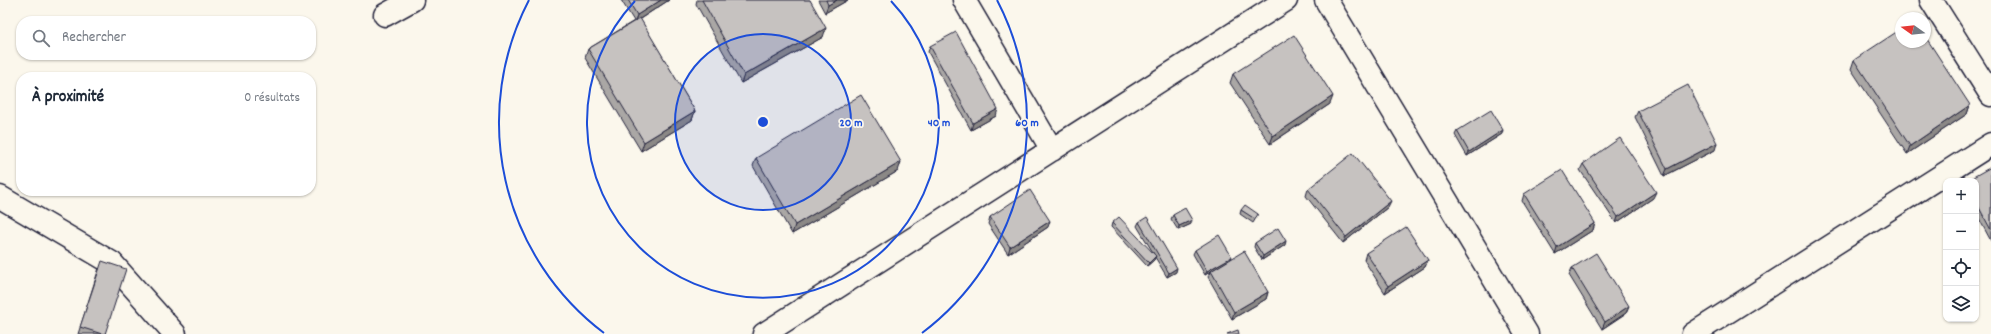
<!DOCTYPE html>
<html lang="fr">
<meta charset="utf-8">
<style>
body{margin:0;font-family:Dekko,sans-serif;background:#f2f2f3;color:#1f2937}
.controls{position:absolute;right:12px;bottom:12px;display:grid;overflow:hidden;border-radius:8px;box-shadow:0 1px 3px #0004}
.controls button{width:36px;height:36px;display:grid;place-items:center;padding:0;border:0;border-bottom:1px solid #e0e1e3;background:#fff;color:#1f2937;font:20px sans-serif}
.compass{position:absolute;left:1895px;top:12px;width:36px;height:36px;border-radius:50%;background:#fff;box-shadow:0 1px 3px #0004;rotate:285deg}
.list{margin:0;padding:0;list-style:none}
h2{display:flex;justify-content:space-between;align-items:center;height:52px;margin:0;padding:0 16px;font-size:17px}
h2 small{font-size:13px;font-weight:400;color:#747a83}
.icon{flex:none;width:22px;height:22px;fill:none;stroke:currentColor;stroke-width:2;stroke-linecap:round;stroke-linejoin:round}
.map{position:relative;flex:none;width:1991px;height:334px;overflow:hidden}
.search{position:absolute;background:#fff;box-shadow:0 1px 3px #0004;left:16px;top:16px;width:300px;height:44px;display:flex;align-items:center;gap:10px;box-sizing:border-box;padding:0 14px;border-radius:16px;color:#747a83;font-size:15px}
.panel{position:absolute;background:#fff;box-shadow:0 1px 3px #0004;left:16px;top:72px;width:300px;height:124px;border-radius:16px}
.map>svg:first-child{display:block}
</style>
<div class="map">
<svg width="1991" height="334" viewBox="0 0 1991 334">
<rect width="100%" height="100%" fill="#fbf7ec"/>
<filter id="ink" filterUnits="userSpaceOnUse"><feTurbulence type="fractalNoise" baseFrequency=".025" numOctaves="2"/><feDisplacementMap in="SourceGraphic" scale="8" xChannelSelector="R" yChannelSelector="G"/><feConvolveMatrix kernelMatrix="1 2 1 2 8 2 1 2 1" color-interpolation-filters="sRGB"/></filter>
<g filter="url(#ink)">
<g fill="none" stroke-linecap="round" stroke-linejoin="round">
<g stroke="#22223b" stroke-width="25">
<path id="street" d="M964,0L1052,150
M1326,0L1527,334
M1931,0L1991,95
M385,15L412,0
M0,197L112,263L175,334
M764,334L1286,0
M1693,334L1991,144"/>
</g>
<use href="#street" stroke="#fbf7ec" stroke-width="22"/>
</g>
<path fill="#aaa7a5" stroke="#22223b" d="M621,0H669L640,19L695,111L692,120L641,151L585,58L588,49L634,21Z
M697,0H810L823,37L741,83L696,4Z
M818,0H848L825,13Z
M930,46L996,116L971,130L928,52Z
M1854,60L1970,105L1967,114L1907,154L1851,69Z
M1233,74L1330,104L1270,144L1230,83Z
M1638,111L1715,150L1664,176L1635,117Z
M1457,131L1502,134L1467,156L1455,135Z
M756,158L898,171L792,234L753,166Z
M1583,164L1653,198L1616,223L1580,170Z
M1991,167V241L1976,213V181Z
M1308,189L1388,207L1343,243L1306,196Z
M1524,194L1595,223L1593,230L1555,254L1522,201Z
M1241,210L1256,218L1253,223L1240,214Z
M1173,215L1191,224L1178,230L1171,219Z
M990,217L1048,227L1008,254L988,224Z
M1139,222L1176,272L1167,277L1155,257L1154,260L1147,266L1111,227L1112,223L1154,254L1137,226Z
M1255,243L1285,245L1262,260L1254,247Z
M1195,250L1231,258L1268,292L1266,299L1232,319L1208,277L1210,272L1205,275L1193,254Z
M1366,253L1428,260L1425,267L1385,293L1364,260Z
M99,268L105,334H78Z
M1572,268L1626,313L1602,329L1569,275Z"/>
<path fill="#8b8886" stroke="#22223b" d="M661,0H669L635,22L637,15Z
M837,0H848L825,13L828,5Z
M826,28L823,37L741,83L744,75Z
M1333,96L1330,104L1270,144L1273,136Z
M1970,105L1967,114L1907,154L1910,146Z
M998,109L996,116L971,130L973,123Z
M695,111L692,120L641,151L644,142Z
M1503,130L1502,134L1467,156L1469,152Z
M1717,143L1715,150L1664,176L1667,169Z
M901,162L898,171L792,234L795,225Z
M1656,192L1653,198L1616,223L1618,217Z
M1391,201L1388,207L1343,243L1346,237Z
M1192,220L1191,224L1178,230L1179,226Z
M1050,221L1048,227L1008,254L1010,247Z
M1595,223L1593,230L1555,254L1557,247Z
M1286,241L1285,245L1262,260L1263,256Z
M1156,256L1154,260L1147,266L1149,263Z
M1232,257L1230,261L1211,271L1210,272L1205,275L1207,271Z
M1428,260L1425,267L1385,293L1388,286Z
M1177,268L1176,272L1167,277L1169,273Z
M1268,292L1266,299L1232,319L1234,312Z
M1629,306L1626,313L1602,329L1605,322Z"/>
<path fill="#c6c2c0" stroke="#22223b" d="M628,0H661L637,15Z
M702,0H810L826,28L744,75Z
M826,0H837L828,5Z
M640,18L695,111L644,142L588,49Z
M1901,29V42H1925V36L1970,105L1910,146L1854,60Z
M956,32L998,109L973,123L930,46Z
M1294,35L1333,96L1273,136L1233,74Z
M1688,85L1717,143L1667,169L1638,111Z
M861,95L901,162L795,225L756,158Z
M1491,110L1503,130L1469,152L1457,131Z
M1620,138L1656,192L1618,217L1583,164Z
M1353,153L1391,201L1346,237L1308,189Z
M1991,167V230L1976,202V181H1966Z
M1562,170L1595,223L1557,247L1524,194Z
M1030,190L1050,221L1010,247L990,217Z
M1245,205L1258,214L1255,219L1241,210Z
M1185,208L1192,220L1179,226L1173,215Z
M1119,217L1156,256L1149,263L1112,223Z
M1147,217L1177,268L1169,273L1139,222Z
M1406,227L1428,260L1388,286L1366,253Z
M1278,228L1286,241L1263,256L1255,243Z
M1219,235L1232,257L1207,271L1195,250Z
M1244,251L1268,292L1234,312L1211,271Z
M1596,253L1629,306L1605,322L1572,268Z
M102,261L126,269L105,334H102L80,327Z
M1238,330L1239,334H1227Z"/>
</g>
<circle cx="763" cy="122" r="88" fill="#1d4ed8" fill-opacity=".12"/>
<g fill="none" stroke="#1d4ed8" stroke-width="2">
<circle cx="763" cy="122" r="88"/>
<path d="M891 1A176 176 0 1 1 635 1"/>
<path d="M604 333A264 264 0 0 1 529 0M997 0A264 264 0 0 1 922 333"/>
</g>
<circle cx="763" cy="122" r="6" fill="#1d4ed8" stroke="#fbf7ec" stroke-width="2"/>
<g font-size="12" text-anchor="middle" font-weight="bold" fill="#1d4ed8" stroke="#fbf7ec" stroke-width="3.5" stroke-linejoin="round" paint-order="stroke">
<text x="851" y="126">20 m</text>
<text x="939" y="126">40 m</text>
<text x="1027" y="126">60 m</text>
</g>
</svg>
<div class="controls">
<button>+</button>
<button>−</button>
<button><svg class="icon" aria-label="locate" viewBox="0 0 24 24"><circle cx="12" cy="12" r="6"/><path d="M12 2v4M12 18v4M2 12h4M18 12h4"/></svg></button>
<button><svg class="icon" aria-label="layers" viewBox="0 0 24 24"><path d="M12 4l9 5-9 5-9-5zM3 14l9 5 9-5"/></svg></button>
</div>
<svg class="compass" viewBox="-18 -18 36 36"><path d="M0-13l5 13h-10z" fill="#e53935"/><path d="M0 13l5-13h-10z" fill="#747a83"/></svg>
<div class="search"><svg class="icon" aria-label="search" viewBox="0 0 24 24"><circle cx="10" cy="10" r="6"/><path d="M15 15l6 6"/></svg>Rechercher</div>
<section class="panel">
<h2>À proximité<small>0 résultats</small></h2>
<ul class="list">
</ul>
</section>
</div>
